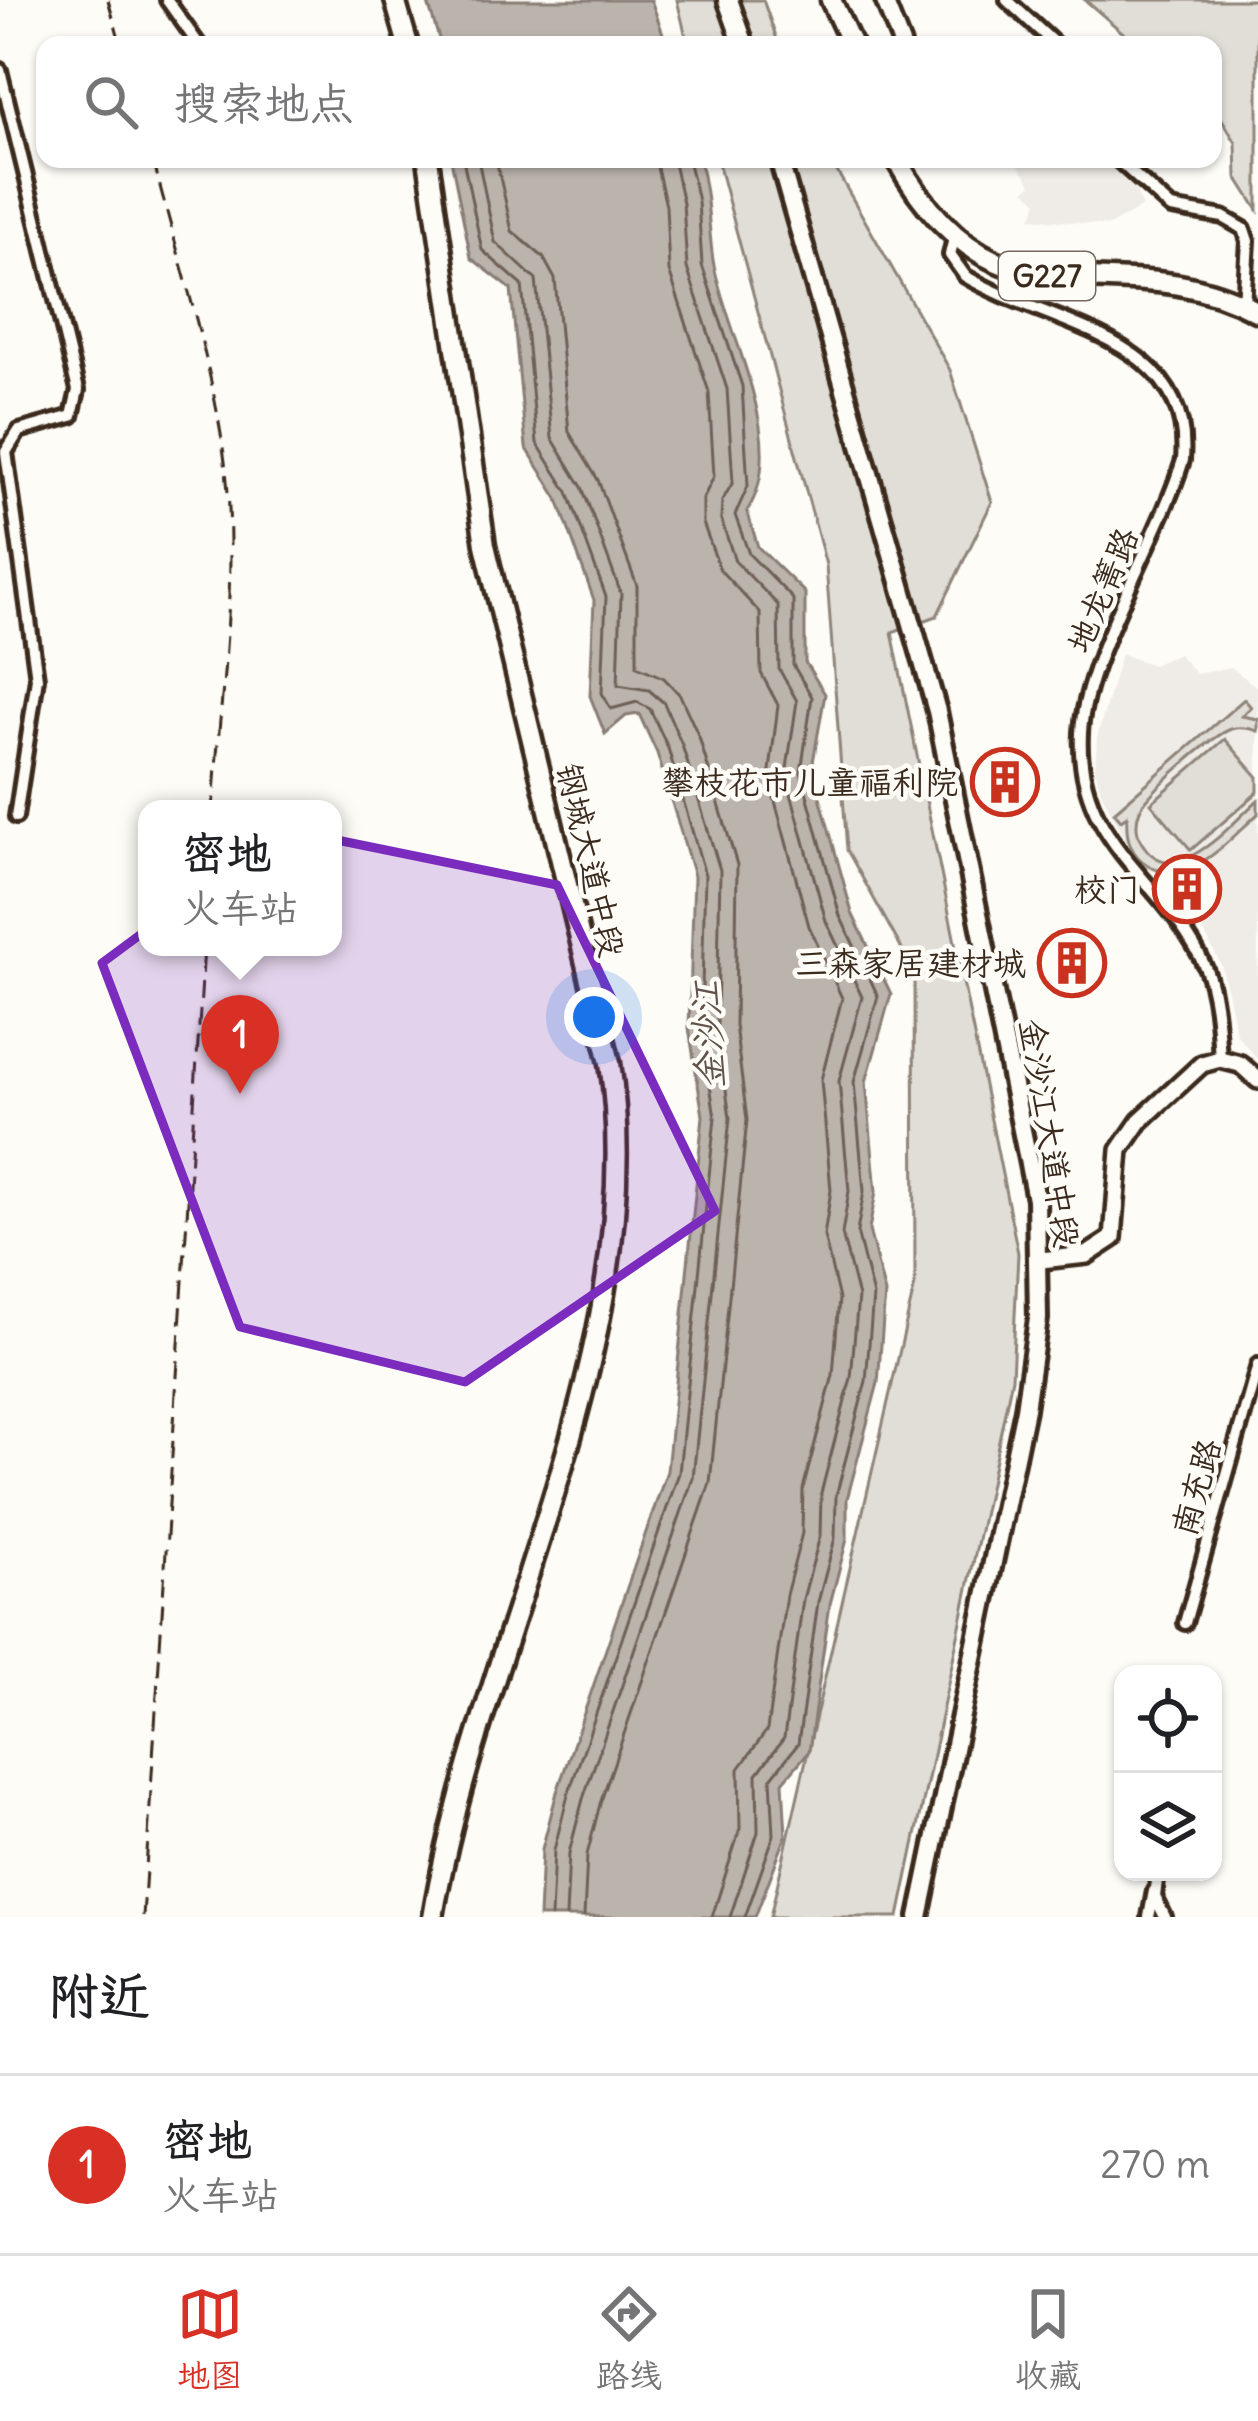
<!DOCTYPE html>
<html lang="zh">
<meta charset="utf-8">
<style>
body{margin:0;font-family:Delius,"LXGW WenKai TC",sans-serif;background:#f2f2f2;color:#202124}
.controls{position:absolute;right:36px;bottom:36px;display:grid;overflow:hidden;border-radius:24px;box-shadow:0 3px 9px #0004}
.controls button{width:108px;height:108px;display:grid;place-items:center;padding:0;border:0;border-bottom:3px solid #e0e0e0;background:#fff;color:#202124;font:60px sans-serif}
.you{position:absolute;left:594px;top:1017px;width:42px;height:42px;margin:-30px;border:9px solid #fff;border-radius:50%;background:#1a73e8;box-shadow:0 0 0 18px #1a73e833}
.badge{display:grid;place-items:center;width:78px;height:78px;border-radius:50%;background:#d93025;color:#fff;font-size:39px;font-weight:700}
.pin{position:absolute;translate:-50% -99px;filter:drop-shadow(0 3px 6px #0008)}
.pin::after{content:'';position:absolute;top:63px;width:42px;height:36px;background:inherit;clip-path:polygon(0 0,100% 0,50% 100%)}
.popup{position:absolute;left:138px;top:800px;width:204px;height:156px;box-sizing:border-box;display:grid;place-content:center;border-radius:24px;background:#fff;filter:drop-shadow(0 3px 9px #0005);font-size:39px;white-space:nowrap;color:#757577}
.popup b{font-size:45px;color:#202124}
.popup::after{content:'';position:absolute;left:50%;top:100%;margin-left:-24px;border:24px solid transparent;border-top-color:#fff}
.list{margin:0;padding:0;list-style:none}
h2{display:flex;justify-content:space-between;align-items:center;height:156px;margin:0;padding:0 48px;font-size:51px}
h2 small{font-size:39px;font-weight:400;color:#757577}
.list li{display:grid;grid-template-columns:78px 1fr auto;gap:36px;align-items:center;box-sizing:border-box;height:180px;padding:0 48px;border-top:3px solid #e0e0e0}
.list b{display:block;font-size:45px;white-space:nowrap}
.list p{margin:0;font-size:39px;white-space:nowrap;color:#757577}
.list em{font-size:39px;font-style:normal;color:#757577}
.icon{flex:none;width:66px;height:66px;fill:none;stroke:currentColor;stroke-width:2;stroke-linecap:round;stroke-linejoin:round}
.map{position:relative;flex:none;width:1258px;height:1917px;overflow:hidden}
.search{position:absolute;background:#fff;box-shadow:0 3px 9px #0004;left:36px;right:36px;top:36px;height:132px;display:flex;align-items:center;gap:30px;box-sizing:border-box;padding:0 42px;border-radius:24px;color:#757577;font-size:45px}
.sheet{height:336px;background:#fff}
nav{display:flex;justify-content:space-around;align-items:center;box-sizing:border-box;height:168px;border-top:3px solid #e0e0e0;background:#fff;font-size:33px;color:#757577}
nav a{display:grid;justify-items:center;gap:6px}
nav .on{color:#d93025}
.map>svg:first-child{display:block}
</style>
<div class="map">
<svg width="1258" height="1917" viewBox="0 0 1258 1917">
<rect width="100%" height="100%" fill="#fdfcf7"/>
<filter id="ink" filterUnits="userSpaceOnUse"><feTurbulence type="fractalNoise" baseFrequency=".00833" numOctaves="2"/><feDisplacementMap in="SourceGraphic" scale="24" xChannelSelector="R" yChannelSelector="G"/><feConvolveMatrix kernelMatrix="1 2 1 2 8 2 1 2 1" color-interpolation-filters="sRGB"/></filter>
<g filter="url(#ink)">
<path fill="#efece7" d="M1014,159H1109L1133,183L1142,207L1109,226L1031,218L1038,202L1025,190L1032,184Z
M1121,654L1153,665L1178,654L1196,674L1231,667L1258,688V1060L1236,1034L1222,967L1202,928L1201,911L1167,880V874L1147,870L1131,851L1102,794L1095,769L1097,737Z"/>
<path fill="#e1ded7" stroke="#8e847a" stroke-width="3" d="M677,0H763L779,45H688Z
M1085,0H1258V210L1237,177L1236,143L1213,104V45H1137Z
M717,159H830L950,370L992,502L937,616L892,632L1018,1253L1012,1378L899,1917H770L915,1284L914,971L847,850L826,565Z
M1244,699L1251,707L1242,716L1258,719V731C1249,728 1240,726 1231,729C1212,736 1148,792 1140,810C1135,821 1136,836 1144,846C1176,892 1233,822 1258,800V814C1228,840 1184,896 1142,861C1128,849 1126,834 1127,816L1121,820L1114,812Z
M1225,739L1258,777V792L1191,850L1151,803Z"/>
<path fill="#bbb4ad" stroke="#887d74" stroke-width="3" d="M427,0H651L667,45H441Z
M451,159H699C709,194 708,225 713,260C724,330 792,442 747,511L758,547L805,593V662L825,694L812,768L852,913L891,994L866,1082L876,1192L869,1230L885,1294L878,1383L847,1499V1539L830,1604L809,1751L783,1782L786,1836L755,1917H539L542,1849L557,1792L667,1471L703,1116L689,1028L694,876L657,753L639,714L626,716L605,734L590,696L594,600L557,497L526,447L511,289L471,258Z"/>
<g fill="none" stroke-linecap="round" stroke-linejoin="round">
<path stroke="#6e6157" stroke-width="3" d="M463,159L482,250L522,285L537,443L568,492L606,597L602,693L611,709L637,702L650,709L668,748L705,875L701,1027L715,1117L679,1473L568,1795L554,1850L551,1917
M478,159L495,242L536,280L552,438L582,487L621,594L618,685L649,690L664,703L682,745L720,870L717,1026L730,1118L693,1478L583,1799L569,1853L566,1917
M496,159L512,231L543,257L555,279L569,432L598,480L637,586V666L664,678L680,695L699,737L737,865L735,1025L747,1120L710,1483L600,1804L587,1855L584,1917
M655,159L666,206L669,271L709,392L714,476L703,499V523L720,570L760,613L761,673L778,705L769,779L809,926L842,998L821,1080L831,1190L824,1236L839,1299L833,1375L803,1489L802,1533L786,1595L767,1730L739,1769L740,1829L712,1917
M673,159L683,203L687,268L727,389L733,482L722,501L721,519L735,561L778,605L779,669L797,701L786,775L826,921L862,997L839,1081L849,1191L842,1234L858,1297L851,1378L821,1493L820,1536L803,1599L784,1738L757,1774L758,1832L730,1917
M688,159L698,201L702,265L742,386L748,486L735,515L749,554L793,599V665L812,697L801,772L840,916L878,996L854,1082L864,1191L857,1232L873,1296L866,1381L836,1496L835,1538L818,1602L798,1744L771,1778L774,1835L745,1917"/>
<g stroke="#3b2a1e" stroke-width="20">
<path id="street" d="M167,0L199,45
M1007,0L1056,45
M0,70L78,390L72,416L19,431L6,452L37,678L16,817
M1117,159L1171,208L1223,217L1244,229L1248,241L1244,305
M954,238L950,255L965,276C1050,327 1193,335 1183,460C1159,538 1084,660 1081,733C1075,846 1167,879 1206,969C1217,997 1218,1030 1220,1059
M1185,1623L1258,1365
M1158,1872L1155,1897L1165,1917
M1149,1917L1154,1891"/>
</g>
<g stroke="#3b2a1e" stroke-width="24">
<path id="secondary" d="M884,0L902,45
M1041,1260L1087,1255L1113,1238L1120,1150L1140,1121L1202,1064L1220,1059L1240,1064L1258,1080"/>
</g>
<g stroke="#3b2a1e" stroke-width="26">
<path id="primary" d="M779,159L937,711L1036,1199L1038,1319L1025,1409L919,1917"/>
</g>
<g stroke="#3b2a1e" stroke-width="27">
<path id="highway" d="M395,0L408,45
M728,0L744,45
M831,0L852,45
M428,159L485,545L610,1063C653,1344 479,1640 433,1917
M896,159C1002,347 1112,234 1258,312"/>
</g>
<use href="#street" stroke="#fdfcf7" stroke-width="10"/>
<use href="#secondary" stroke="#fdfcf7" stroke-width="15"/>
<use href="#primary" stroke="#fdfcf7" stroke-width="16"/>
<use href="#highway" stroke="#fdfcf7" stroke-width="18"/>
<path stroke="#3b2a1e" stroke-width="3" stroke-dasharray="18 9" stroke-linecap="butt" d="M108,0L121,45
M153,159C178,259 212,359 225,462C239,575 220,695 213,809
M143,1917L204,947"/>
</g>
</g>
<path fill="#7b2cbf" fill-opacity="0.2" stroke="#7b2cbf" stroke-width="9" stroke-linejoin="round" d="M283,829L557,885L715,1211L465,1382L240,1327L102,963Z"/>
<defs>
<g id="building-ring" transform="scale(3.45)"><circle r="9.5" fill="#fdfcf7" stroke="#c8321e" stroke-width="1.5"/><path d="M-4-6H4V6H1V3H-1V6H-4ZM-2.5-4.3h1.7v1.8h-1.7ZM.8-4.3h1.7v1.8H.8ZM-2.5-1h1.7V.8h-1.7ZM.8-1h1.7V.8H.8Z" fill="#c8321e"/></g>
</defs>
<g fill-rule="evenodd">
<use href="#building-ring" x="1005" y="782"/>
<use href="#building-ring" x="1187" y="889"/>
<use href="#building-ring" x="1072" y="963"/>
</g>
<g text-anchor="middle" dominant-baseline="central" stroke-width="9" stroke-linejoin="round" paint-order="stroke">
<rect fill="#fdfcf7" stroke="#75695f" stroke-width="3" x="999" y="252" width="96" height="48" rx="9"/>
<g font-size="30" font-weight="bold" fill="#3b2a1e">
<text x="1047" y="276">G227</text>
</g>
<g font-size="33" fill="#3b2a1e" stroke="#fdfcf7">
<text transform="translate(1102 590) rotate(-67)">地龙箐路</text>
<text transform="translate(591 860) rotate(77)">钢城大道中段</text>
<text transform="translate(1050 1133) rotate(81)">金沙江大道中段</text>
<text transform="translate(1196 1487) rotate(-74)">南充路</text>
</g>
<g font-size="33" fill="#3b2a1e" stroke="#fdfcf7" text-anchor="end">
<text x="958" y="782">攀枝花市儿童福利院</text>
<text x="1140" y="889">校门</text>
<text x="1026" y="963">三森家居建材城</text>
</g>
<g font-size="36" font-style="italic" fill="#615349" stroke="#fdfcf7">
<text transform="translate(708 1035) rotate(-93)">金沙江</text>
</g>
</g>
</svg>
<div class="controls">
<button><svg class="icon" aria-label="locate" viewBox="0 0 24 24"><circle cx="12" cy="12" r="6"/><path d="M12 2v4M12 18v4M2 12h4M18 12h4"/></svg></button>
<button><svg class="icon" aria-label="layers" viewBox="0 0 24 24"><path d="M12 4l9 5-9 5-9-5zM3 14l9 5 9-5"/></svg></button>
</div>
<div class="you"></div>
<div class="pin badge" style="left:240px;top:1094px">1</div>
<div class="popup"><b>密地</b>火车站</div>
<div class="search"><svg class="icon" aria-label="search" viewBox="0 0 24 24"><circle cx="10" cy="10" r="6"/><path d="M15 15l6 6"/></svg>搜索地点</div>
</div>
<section class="sheet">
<h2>附近<small></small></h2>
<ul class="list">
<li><span class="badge">1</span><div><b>密地</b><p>火车站</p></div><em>270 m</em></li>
</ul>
</section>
<nav>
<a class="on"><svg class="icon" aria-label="map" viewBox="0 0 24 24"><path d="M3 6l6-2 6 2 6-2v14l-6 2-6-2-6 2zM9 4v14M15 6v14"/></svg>地图</a>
<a><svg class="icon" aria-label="directions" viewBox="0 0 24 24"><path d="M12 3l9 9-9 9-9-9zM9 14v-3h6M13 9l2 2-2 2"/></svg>路线</a>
<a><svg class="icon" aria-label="saved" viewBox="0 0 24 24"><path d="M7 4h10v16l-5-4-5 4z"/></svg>收藏</a>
</nav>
